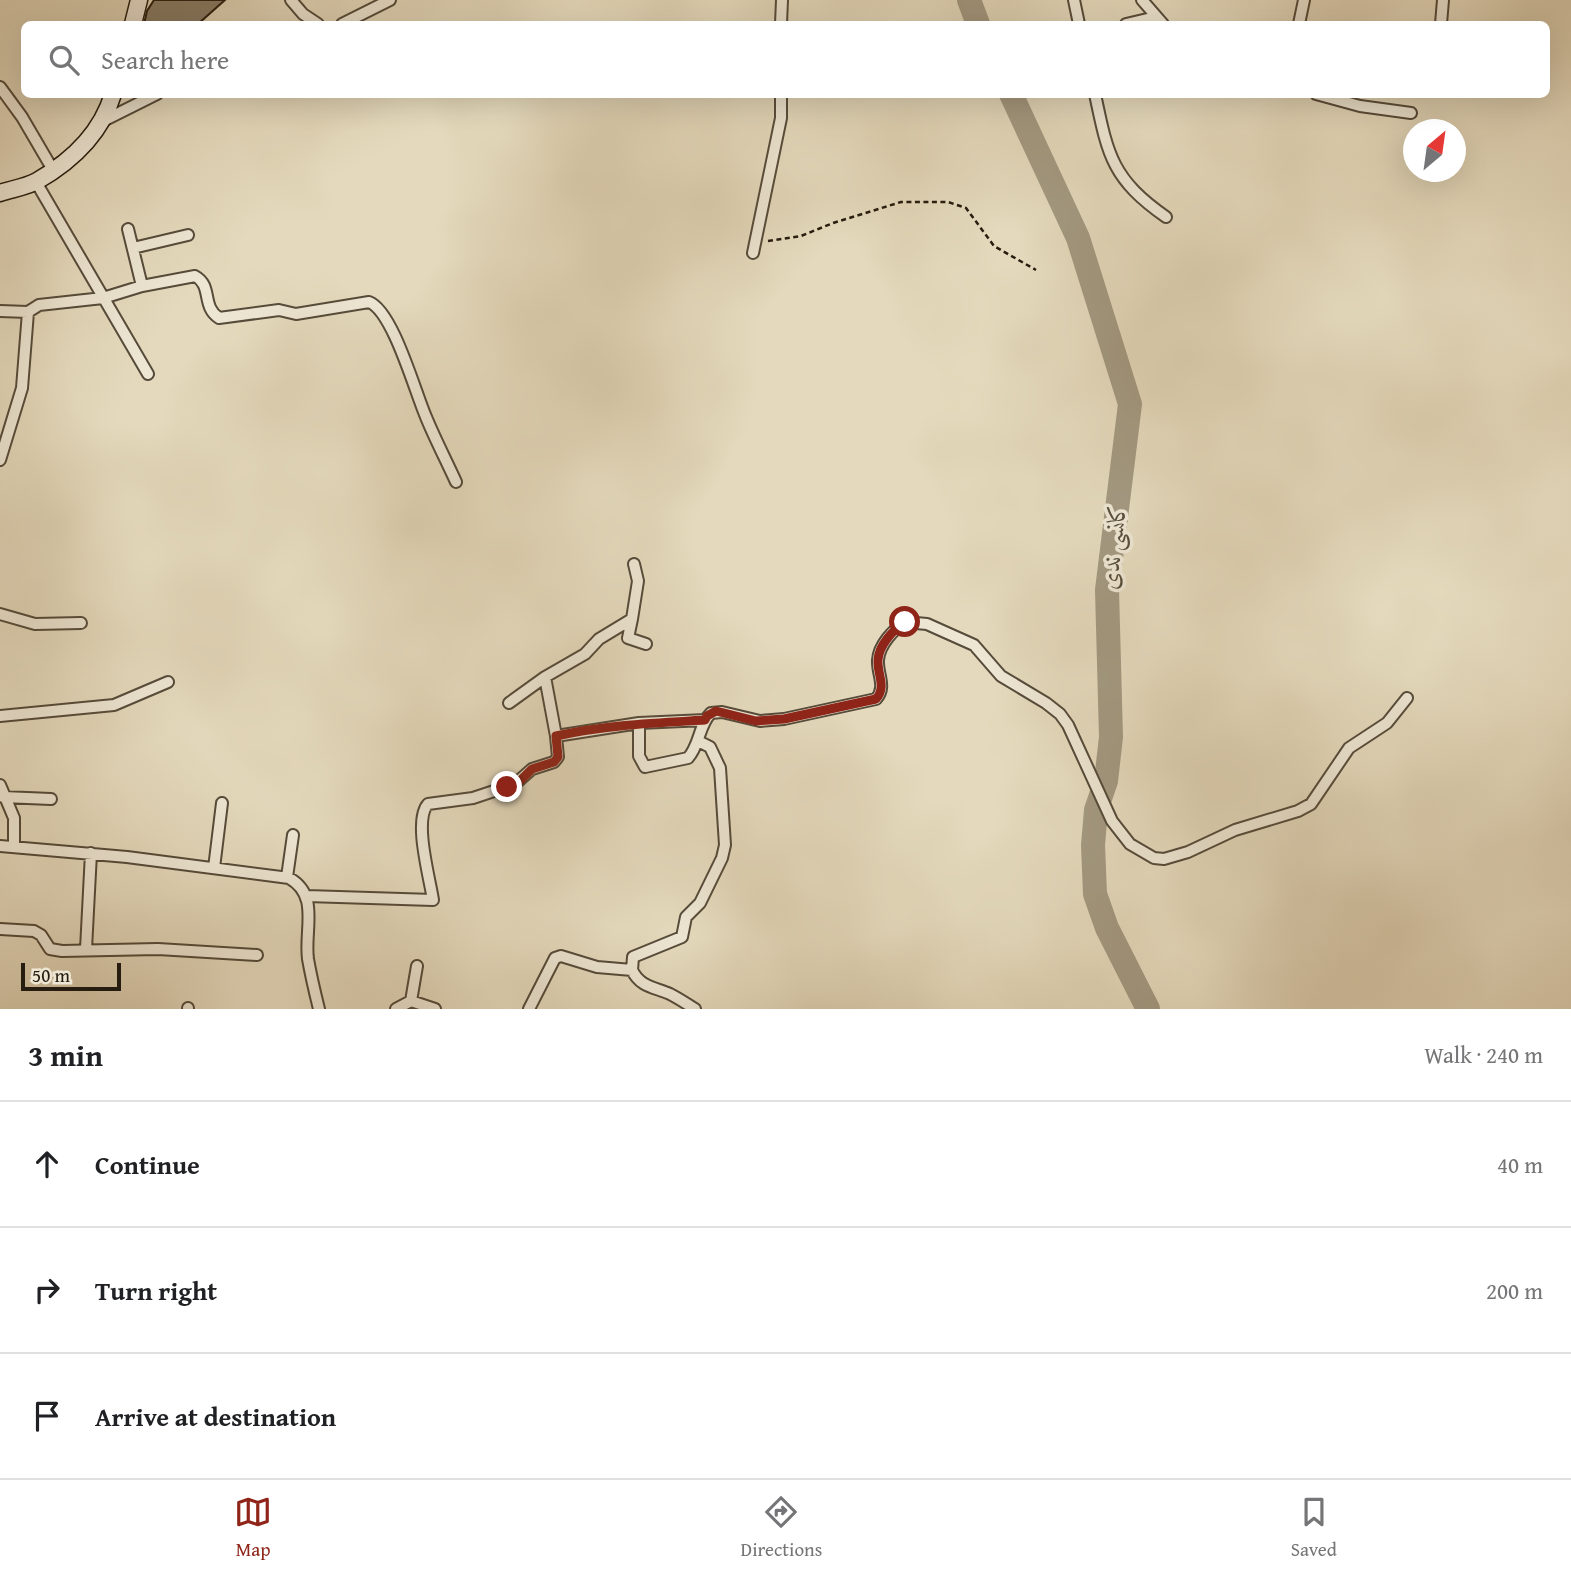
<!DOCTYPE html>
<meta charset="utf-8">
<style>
body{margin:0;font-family:"Gentium Book Plus",Amiri,serif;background:#f6f6f6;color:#202124}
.compass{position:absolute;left:1403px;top:119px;width:63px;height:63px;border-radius:50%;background:#fff;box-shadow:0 7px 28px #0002;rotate:29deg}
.scale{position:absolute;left:21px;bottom:18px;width:100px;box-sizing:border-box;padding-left:7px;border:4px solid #261c0f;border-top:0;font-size:19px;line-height:24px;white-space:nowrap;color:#261c0f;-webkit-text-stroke:5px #ede6d3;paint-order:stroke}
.stop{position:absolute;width:21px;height:21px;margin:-16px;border:5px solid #8f2418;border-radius:50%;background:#fff}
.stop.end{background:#8f2418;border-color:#fff;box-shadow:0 2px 7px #0008}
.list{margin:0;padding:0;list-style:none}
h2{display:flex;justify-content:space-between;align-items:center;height:91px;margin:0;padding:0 28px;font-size:30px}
h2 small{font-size:23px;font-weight:400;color:#757577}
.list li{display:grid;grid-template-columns:46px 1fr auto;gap:21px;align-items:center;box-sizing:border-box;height:126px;padding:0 28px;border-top:2px solid #e0e0e0}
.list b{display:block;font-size:26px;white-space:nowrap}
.list em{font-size:23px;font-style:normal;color:#757577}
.icon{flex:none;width:38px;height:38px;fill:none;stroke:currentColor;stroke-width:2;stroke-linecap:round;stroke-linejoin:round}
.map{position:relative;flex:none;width:1571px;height:1009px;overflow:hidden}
.search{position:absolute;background:#fff;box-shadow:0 7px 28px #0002;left:21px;right:21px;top:21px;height:77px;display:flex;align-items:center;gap:18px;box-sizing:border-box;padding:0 24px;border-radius:10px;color:#757577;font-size:26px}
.sheet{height:469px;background:#fff}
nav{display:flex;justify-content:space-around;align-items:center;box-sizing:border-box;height:98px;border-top:2px solid #e0e0e0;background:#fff;font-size:19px;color:#757577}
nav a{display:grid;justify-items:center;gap:4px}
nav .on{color:#8f2418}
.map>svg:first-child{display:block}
</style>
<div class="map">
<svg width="1571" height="1009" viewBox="0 0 1571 1009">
<rect width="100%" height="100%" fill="#e4d9bc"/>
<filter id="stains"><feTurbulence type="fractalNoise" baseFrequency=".00286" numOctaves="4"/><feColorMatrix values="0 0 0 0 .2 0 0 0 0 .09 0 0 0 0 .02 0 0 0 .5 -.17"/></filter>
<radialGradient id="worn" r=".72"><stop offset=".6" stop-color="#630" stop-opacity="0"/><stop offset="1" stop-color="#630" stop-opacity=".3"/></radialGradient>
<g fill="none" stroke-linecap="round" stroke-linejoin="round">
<path stroke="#a39981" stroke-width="24" d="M969,0L978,24
M1011,94L1078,238L1130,404L1107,590L1111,737L1106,781L1096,810L1093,845L1095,894L1107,928L1148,1009"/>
</g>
<path fill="#897e69" stroke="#261c0f" stroke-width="2" d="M154,0H225L198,24H144L147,11Z"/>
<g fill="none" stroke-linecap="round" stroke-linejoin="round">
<g stroke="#564b3a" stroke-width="14">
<path id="minor" d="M291,0L303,14L318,24
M1074,0L1079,24
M1142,0L1163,24
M342,24L390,0
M781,24L782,0
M1126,24L1156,17
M1299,24L1304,0
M1441,24L1443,0
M0,87L22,117L53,170
M1095,94C1108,156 1112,179 1166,217
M1316,94L1360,106L1411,113
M99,123L157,94
M36,182L148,374
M128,229L142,286
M133,248L188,235
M753,253L781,118V94
M0,311L28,312L39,305L103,298L142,286L195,276C213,286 201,306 219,318L279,310L296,314L369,302C393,311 415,392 426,417C435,439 446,460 456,482
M0,460L22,388L28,312
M0,614L35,624L81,623
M632,619L628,638L646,644
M545,677L556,736
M509,703L545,677L585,654L599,639L632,619L638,581L634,564
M0,716L114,705L168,682
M639,723V756L645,767L688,758C700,745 699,724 711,713L722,712L760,721L784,719L876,699C887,687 877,674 878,660C879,645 893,630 905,622L927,624L974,645L1001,676L1046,703L1060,714L1068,725L1112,821L1130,844L1154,858L1164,859L1188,852L1235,830L1298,811L1311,804L1349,748L1387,723L1407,698
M0,785L14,818V846
M3,797L51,799
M0,846L127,857L289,878C320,895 304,930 308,959C311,976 315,993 319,1009
M214,868L222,803
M287,877L293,835
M307,896L433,900C430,879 413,820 428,804L473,798L515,784L532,769L554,762L558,757L556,736L639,723L705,720
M0,929L34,931L41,935L50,949L62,951L158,949L257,955
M86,949L91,853
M632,970L633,957L682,937L686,917L700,903L722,858L725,845L720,768L710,747L698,741
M411,1001L417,966
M188,1008V1009
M396,1009L411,1001L435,1009
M529,1009L555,958L561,956L597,967L632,970C640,987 654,987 670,994C678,998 687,1004 695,1009"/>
</g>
<g stroke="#261c0f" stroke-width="19">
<path id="secondary" d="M133,24L139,0
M0,193C12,189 26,187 37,181C72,161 101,134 113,94"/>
</g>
<path stroke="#261c0f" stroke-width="2.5" stroke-dasharray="5 3.5" stroke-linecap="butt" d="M768,241L801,236L833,223L901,202H948L966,208L994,246L1036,270"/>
<use href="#minor" stroke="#ede6d3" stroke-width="10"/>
<use href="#secondary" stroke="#ede6d3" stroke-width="16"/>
</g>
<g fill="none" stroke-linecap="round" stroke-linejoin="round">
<path stroke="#8f2418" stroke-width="9" d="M507,787L520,781L532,769L554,762L558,757L556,736C605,725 655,723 705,720L707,716L716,711L756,721L784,719L876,699C887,687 877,674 878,660C879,645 893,630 905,622"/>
</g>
<g text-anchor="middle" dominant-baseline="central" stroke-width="7" stroke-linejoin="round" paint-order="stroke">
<g font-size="24" font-style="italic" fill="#584e3d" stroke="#ede6d3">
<text transform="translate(1113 546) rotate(-84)">کانسی ندی</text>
</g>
</g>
<rect width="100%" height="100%" filter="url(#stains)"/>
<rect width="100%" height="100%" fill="url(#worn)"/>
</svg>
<svg class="compass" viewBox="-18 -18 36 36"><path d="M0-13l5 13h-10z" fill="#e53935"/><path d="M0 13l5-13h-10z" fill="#757577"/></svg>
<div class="scale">50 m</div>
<div class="stop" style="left:905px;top:622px"></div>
<div class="stop end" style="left:507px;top:787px"></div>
<div class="search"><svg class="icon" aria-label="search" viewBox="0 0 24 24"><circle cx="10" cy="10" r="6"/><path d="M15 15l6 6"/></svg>Search here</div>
</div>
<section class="sheet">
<h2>3 min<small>Walk · 240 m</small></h2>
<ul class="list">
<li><svg class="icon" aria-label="ahead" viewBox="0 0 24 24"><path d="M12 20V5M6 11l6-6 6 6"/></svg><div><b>Continue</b></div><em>40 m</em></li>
<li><svg class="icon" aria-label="right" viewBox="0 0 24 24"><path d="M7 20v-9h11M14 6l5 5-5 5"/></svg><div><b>Turn right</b></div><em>200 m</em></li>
<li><svg class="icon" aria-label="arrive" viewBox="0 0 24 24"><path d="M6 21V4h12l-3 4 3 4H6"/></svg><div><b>Arrive at destination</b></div></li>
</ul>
</section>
<nav>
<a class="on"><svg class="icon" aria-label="map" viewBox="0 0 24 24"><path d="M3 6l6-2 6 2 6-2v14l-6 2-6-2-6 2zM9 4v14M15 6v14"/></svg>Map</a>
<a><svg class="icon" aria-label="directions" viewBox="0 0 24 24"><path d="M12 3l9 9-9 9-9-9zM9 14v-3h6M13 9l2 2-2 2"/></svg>Directions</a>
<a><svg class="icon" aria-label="saved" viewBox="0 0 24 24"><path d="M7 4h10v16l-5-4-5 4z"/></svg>Saved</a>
</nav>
